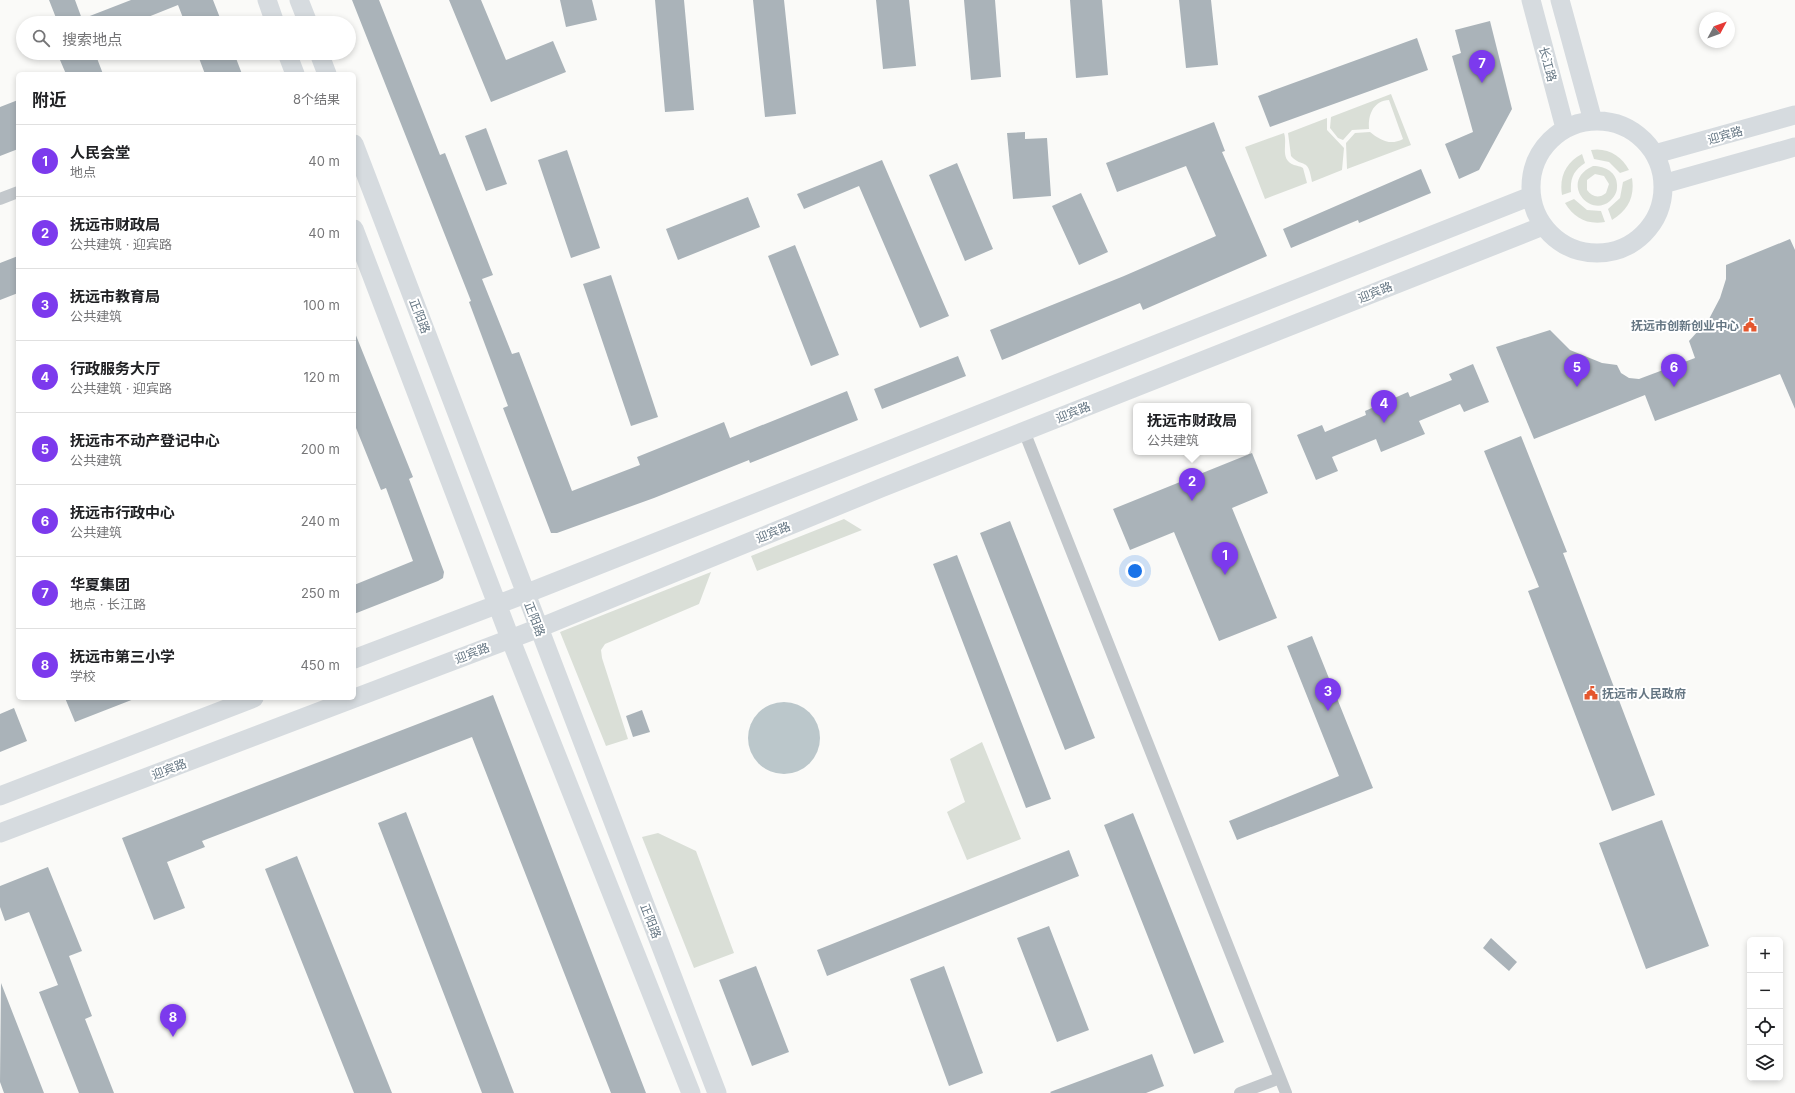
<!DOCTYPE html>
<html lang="zh">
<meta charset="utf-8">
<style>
body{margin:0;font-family:Inter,"Noto Sans SC",sans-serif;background:#f6f6f6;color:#202124}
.controls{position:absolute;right:12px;bottom:12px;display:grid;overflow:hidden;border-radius:6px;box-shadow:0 2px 6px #0003}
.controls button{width:36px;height:36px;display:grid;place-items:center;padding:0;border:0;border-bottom:1px solid #e0e0e0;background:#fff;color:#202124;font:20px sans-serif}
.compass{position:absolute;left:1699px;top:12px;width:36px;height:36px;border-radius:50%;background:#fff;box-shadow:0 2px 6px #0003;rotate:49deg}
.you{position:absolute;left:1135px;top:571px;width:14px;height:14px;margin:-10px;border:3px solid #fff;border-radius:50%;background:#1a73e8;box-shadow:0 0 0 6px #1a73e833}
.badge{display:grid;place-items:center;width:26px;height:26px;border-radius:50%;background:#7c3aed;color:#fff;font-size:13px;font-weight:700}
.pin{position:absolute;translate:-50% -33px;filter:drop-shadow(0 1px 2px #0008)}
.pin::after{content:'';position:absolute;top:21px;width:14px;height:12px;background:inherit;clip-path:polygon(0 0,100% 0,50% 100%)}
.popup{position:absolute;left:1133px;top:403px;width:118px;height:52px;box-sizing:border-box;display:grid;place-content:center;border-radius:6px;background:#fff;filter:drop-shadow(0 1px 3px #0005);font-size:13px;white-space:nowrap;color:#757577}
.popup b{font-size:15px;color:#202124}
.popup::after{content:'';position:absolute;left:50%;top:100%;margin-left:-8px;border:8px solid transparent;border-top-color:#fff}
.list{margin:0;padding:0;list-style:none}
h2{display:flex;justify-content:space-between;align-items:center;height:52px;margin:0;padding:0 16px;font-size:17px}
h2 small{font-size:13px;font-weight:400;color:#757577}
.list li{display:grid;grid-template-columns:26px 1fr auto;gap:12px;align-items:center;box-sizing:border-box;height:72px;padding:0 16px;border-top:1px solid #e0e0e0}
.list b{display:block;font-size:15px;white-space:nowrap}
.list p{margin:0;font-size:13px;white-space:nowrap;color:#757577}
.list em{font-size:13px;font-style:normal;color:#757577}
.icon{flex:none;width:22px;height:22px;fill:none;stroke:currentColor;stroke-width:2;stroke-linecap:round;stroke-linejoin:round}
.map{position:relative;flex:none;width:1795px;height:1093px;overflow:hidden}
.search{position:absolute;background:#fff;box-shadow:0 2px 6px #0003;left:16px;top:16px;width:340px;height:44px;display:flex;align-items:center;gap:10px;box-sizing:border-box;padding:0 14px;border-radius:22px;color:#757577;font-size:15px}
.panel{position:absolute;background:#fff;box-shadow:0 2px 6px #0003;left:16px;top:72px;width:340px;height:628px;border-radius:6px}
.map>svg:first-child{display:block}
</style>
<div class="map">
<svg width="1795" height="1093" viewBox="0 0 1795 1093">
<rect width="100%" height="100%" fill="#fafaf8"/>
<path fill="#dadfd7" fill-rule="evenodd" d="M1391,94L1411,145L1347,169L1346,143L1355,133L1370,132C1380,140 1390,146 1403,139L1389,100C1373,101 1368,115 1369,129L1352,130L1343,140L1338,138L1330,128L1331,117Z
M1327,118V130L1344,148L1342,170L1312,182C1308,156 1303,169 1291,156L1288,133Z
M1284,133C1288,144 1279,159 1294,165C1297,166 1300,166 1303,168L1307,183L1265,199L1245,147Z
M1591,150C1607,147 1622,156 1629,170L1620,173L1609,162L1594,159Z
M1582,154L1585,163C1574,170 1570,178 1571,192L1562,195C1559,177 1566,162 1582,154Z
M1593,166C1606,166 1618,173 1617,187C1617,193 1614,197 1610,201C1589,219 1559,181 1593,166ZM1595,174L1604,176L1609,184L1606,193C1599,199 1592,197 1587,190V180Z
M1632,178C1635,197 1628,210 1612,220L1608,209L1620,198L1623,182Z
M1574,199L1587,210L1601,211L1605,222C1587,225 1574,218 1565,203Z
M844,519L862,530L757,571L751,556Z
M711,572L699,604L605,644L601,650L602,658L628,739L606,746L560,632Z
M982,742L1021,839L967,860L947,812L965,802L950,759Z
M658,833L696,851L734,953L694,968L642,837Z"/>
<path fill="#bbc7cb" d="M748 738a36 36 0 1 1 72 0a36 36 0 1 1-72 0Z"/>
<path fill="#aab3b9" d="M49,0H75L82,19L131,0H213L222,23H185L178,5L133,23H58Z
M352,0H379L440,155L445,153L493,275L482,279L512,354L519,352L572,491L640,465L637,457L724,422L730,438L847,391L858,420L750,463L749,460L654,498L557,533H551L503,408L508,406L469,302L471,301Z
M449,0H481L506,60L553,41L566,72L491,102Z
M560,0H592L597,20L566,27Z
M655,0H684L694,110L665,112Z
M753,0H784L796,114L765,117Z
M876,0H909L916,66L883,69Z
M964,0H995L1001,77L971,80Z
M1070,0H1102L1108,75L1076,78Z
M1179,0H1211L1218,65L1186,68Z
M1490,21L1512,109L1479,170L1459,179L1445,144L1473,132L1452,56L1461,53L1455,30Z
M1417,38L1428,70L1270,127L1258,96Z
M57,53H95L103,74H66Z
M197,53H234L242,74H205Z
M18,100V149L0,156V107Z
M1214,122L1225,151L1222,152L1267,256L1143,310L1140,303L1002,360L990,330L1124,276L1216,236L1186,166L1117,192L1106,163Z
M486,128L507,184L486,191L465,136Z
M1025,132V139L1047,138L1051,196L1013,199L1007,133Z
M567,150L600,248L571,258L538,160Z
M882,160L949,316L920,328L859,186L804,209L797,194Z
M957,163L993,249L965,261L929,175Z
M1421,169L1431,193L1359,223L1358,220L1291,248L1283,229Z
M1081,193L1108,252L1079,265L1052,206Z
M748,197L760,227L678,260L666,229Z
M1790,239L1795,250V409L1780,374L1655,421L1645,395L1534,439L1496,347L1550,330L1570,350L1602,363L1617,365L1621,373L1629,378L1639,379L1695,358L1689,341L1709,319L1720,298L1726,279V265Z
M795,245L839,355L811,366L768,256Z
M18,256V293L0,300V263Z
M611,275L658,417L631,426L583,284Z
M355,333L413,477L409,479L444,572L443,578L438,581L354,614V585L413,561L386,488L381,490L354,423Z
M958,356L966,376L882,409L874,389Z
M1473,364L1489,402L1464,412L1460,404L1419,421L1425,434L1381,452L1376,439L1332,457L1338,471L1316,480L1297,435L1322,425L1325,432L1366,415L1365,411L1408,392L1410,397L1452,380L1449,374Z
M1521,436L1567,552L1563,553L1655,795L1612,811L1528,591L1539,587L1484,451Z
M1252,453L1268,493L1232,508L1277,618L1219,641L1174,532L1130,550L1113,509Z
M1010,521L1095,738L1065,750L980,533Z
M957,555L1051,799L1026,808L933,564Z
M1312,636L1373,788L1237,840L1229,821L1339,776L1287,646Z
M493,695L587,940L646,1093H611L472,737L202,841L205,847L167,862L185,908L154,920L122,838Z
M65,698H133L134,699L75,722Z
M14,708L27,741L0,752V714Z
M642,710L650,732L633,737L626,716Z
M406,812L514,1093H482L378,823Z
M1133,813L1224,1042L1194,1054L1104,825Z
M1662,820L1709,946L1646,969L1599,843Z
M1069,850L1079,876L827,976L817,950Z
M297,856L392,1093H354L265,869Z
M48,867L82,951L69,956L92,1016L85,1019L114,1093H79L39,992L58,985L29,912L5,921L0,907V886Z
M1049,926L1089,1030L1057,1042L1017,938Z
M1491,938L1517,962L1509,971L1483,948Z
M756,966L789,1052L752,1066L719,980Z
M944,966L983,1073L949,1086L910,979Z
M1,983L44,1093H4L0,1082Z
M1152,1054L1164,1086L1146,1093H1051L1050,1092Z"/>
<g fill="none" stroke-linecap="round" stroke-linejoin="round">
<path stroke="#c3c8cc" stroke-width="12" d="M0,199L18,192
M1024,431L1286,1093
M1240,1093L1280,1078"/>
<path stroke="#d6dbdf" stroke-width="19" d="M267,0L275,23
M299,0L308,23
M1531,0L1565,128
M1560,0L1593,121
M287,53L295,74
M319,53L327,74
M1531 187a66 66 0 1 1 132 0a66 66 0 1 1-132 0Z
M354,144L717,1093
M1655,154L1795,115
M1663,184L1795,147
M354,229L510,638L691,1093
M354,659L525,594L1531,196
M0,796L254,698
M0,833L539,628L881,488L1543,226"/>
</g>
<defs>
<g id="civic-bare" transform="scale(1.08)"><path d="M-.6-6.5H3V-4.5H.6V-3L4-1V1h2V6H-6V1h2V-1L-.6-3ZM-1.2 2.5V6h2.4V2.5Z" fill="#e4572e" stroke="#fff" stroke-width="2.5" paint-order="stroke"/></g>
</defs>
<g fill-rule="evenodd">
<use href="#civic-bare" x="1750" y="325"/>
<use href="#civic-bare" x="1591" y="693"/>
</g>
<g text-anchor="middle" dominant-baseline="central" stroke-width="4" stroke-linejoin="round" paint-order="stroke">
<g font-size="12" fill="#657683" stroke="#fff">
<text transform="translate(1548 64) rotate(75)">长江路</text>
<text transform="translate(1725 135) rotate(-16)">迎宾路</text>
<text transform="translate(1375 292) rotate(-22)">迎宾路</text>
<text transform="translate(420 316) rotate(69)">正阳路</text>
<text transform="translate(1073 412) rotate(-22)">迎宾路</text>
<text transform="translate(773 532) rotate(-22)">迎宾路</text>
<text transform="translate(535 619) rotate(69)">正阳路</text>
<text transform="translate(472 653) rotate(-21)">迎宾路</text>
<text transform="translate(169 769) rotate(-21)">迎宾路</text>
<text transform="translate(651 921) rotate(69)">正阳路</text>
</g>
<g font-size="12" font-weight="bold" fill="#657683" stroke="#fff" text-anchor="end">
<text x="1739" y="325">抚远市创新创业中心</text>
<text x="1602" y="693" text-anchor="start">抚远市人民政府</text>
</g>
</g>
</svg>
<div class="controls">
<button>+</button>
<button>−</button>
<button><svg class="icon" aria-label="locate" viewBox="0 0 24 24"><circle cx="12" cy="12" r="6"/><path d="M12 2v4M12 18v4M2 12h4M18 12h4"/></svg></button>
<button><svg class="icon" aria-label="layers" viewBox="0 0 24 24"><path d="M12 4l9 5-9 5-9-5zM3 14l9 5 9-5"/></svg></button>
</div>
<svg class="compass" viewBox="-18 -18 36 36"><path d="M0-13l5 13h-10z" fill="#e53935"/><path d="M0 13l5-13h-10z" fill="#757577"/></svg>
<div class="you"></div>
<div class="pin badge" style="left:1225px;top:575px">1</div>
<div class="pin badge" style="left:1192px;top:501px">2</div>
<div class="popup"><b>抚远市财政局</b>公共建筑</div>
<div class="pin badge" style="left:1328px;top:711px">3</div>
<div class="pin badge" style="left:1384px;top:423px">4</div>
<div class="pin badge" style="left:1577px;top:387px">5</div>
<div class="pin badge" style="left:1674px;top:387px">6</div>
<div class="pin badge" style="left:1482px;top:83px">7</div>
<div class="pin badge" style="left:173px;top:1037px">8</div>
<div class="search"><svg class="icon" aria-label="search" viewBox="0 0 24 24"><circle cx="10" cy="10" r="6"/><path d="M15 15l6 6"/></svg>搜索地点</div>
<section class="panel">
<h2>附近<small>8个结果</small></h2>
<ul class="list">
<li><span class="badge">1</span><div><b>人民会堂</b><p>地点</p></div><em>40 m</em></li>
<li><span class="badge">2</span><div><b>抚远市财政局</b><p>公共建筑 · 迎宾路</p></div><em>40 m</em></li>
<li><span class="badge">3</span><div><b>抚远市教育局</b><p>公共建筑</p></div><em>100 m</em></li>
<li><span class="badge">4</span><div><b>行政服务大厅</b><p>公共建筑 · 迎宾路</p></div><em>120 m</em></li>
<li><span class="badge">5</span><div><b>抚远市不动产登记中心</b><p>公共建筑</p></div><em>200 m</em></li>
<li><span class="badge">6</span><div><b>抚远市行政中心</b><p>公共建筑</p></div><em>240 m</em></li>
<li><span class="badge">7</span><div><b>华夏集团</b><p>地点 · 长江路</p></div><em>250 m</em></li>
<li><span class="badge">8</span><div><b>抚远市第三小学</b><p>学校</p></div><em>450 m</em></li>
</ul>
</section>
</div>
